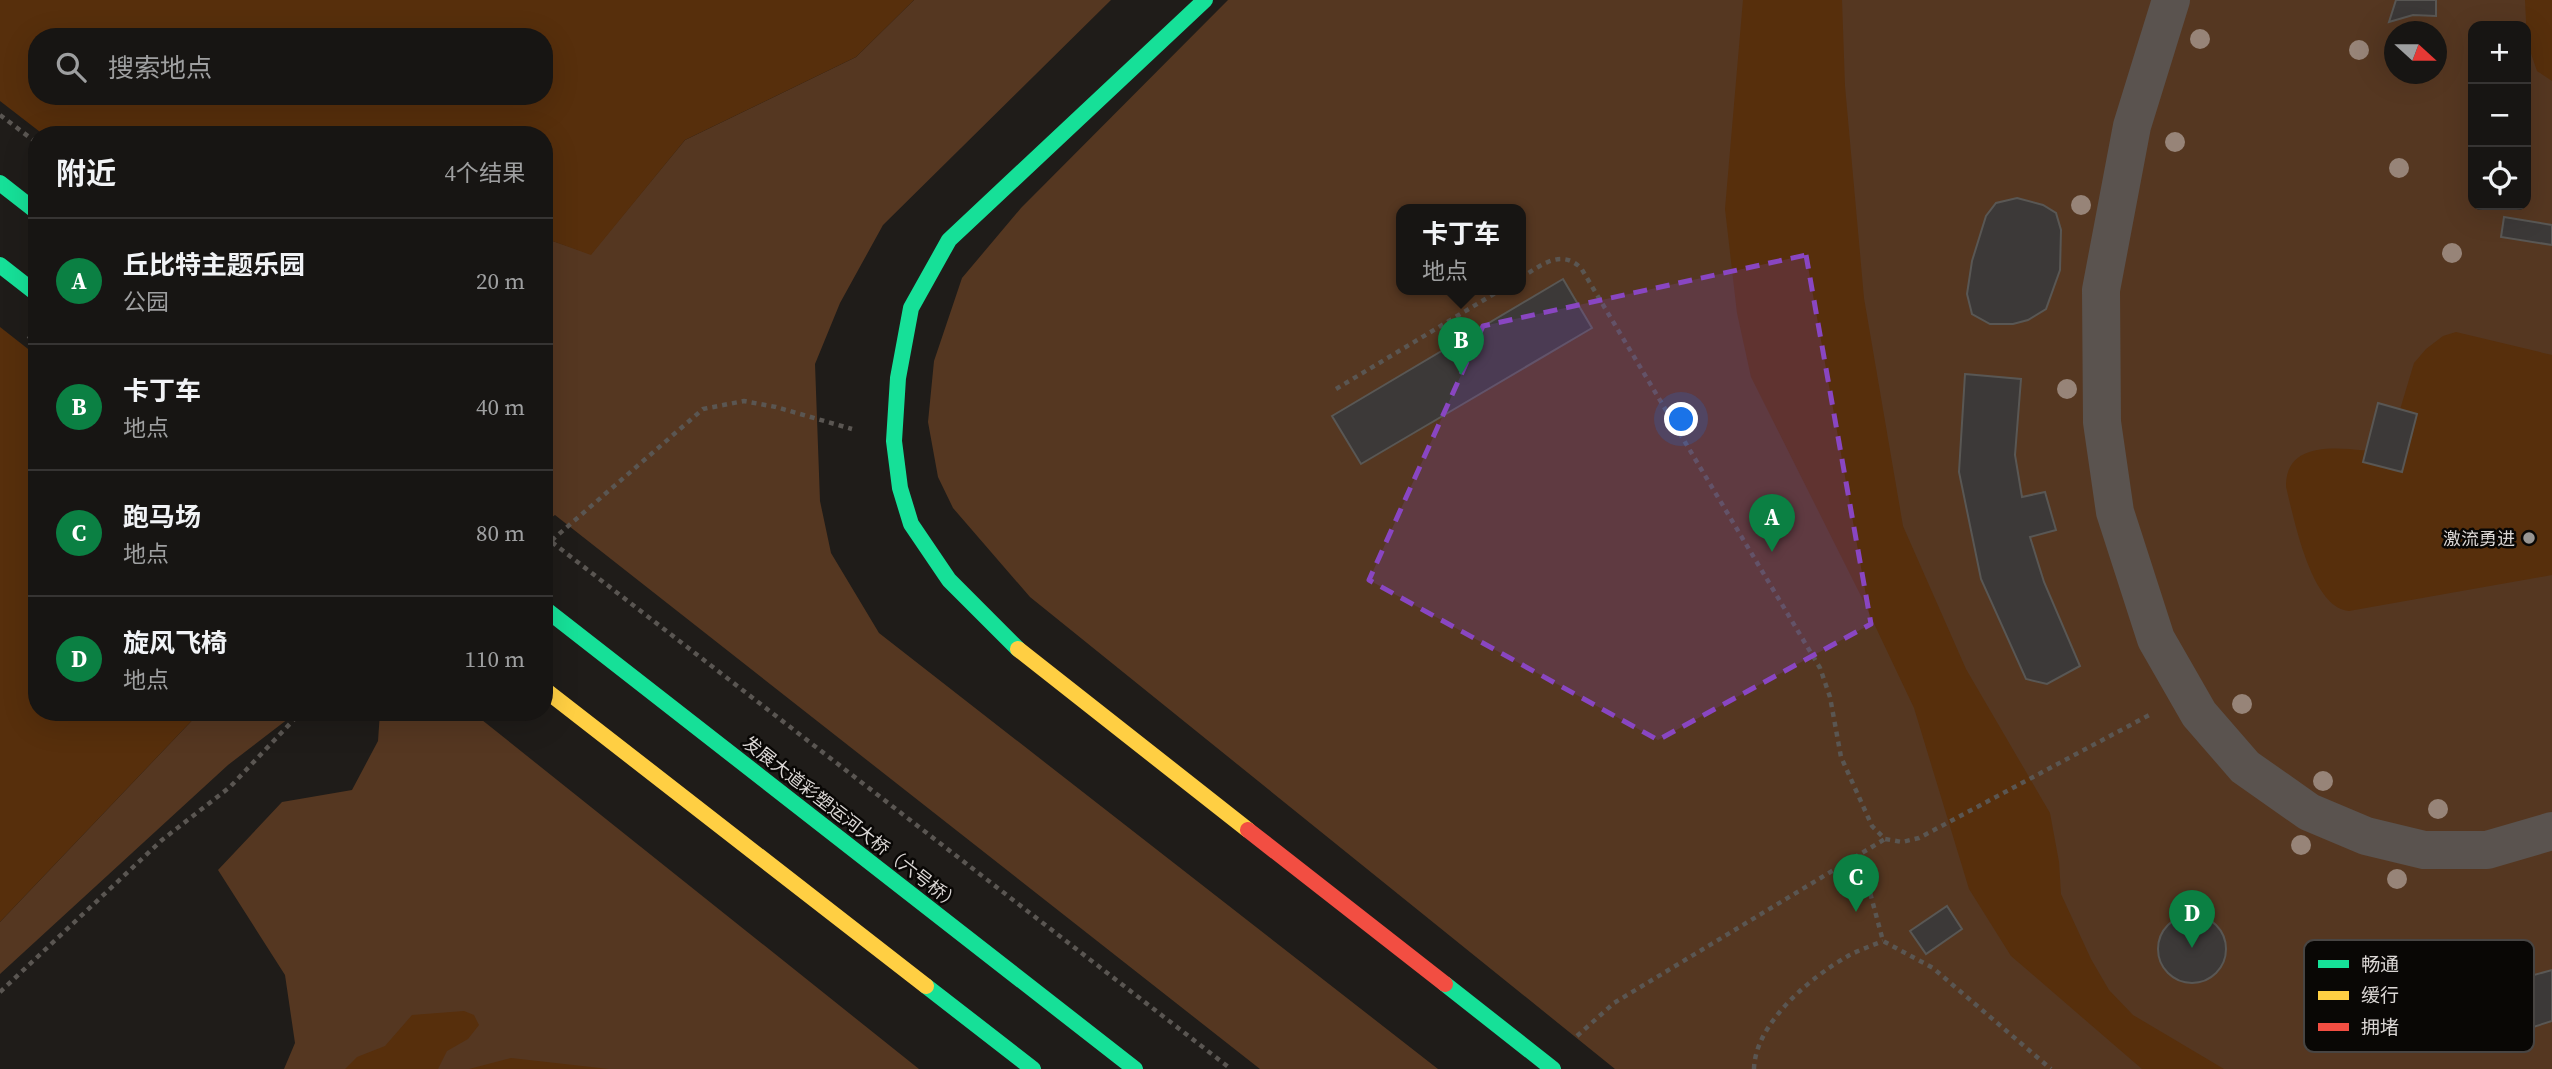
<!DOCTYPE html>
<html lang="zh">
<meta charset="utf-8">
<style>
body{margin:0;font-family:"Source Serif 4","Noto Sans SC",serif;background:#201e1c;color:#f1f3f6}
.controls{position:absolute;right:21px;top:21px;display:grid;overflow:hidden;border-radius:14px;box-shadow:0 7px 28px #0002}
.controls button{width:63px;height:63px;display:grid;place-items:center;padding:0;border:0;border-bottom:2px solid #363433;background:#171513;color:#f1f3f6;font:35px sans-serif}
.compass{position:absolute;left:2384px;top:21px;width:63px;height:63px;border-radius:50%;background:#171513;box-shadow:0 7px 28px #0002;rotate:111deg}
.you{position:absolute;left:1682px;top:420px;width:24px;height:24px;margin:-18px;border:5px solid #fff;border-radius:50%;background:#1a73e8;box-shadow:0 0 0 10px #1a73e833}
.badge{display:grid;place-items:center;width:46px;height:46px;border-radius:50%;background:#0b8043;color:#fff;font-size:23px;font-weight:700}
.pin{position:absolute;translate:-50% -58px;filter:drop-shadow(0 2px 4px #0008)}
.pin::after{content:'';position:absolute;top:37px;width:24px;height:21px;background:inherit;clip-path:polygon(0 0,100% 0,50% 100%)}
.popup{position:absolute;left:1396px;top:204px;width:130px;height:91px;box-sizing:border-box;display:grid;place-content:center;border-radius:14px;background:#171513;filter:drop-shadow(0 2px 5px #0005);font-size:23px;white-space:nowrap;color:#9e9fa0}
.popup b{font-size:26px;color:#f1f3f6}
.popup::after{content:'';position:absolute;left:50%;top:100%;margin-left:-14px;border:14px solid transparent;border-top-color:#171513}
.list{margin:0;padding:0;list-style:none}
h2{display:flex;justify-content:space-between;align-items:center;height:91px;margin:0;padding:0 28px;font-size:30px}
h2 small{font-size:23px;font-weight:400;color:#9e9fa0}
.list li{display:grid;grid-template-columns:46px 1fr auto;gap:21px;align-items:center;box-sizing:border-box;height:126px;padding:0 28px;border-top:2px solid #363433}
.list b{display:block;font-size:26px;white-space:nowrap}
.list p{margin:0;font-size:23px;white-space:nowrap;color:#9e9fa0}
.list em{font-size:23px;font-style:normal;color:#9e9fa0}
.icon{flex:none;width:38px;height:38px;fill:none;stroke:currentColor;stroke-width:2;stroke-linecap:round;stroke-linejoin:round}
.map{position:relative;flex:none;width:2552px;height:1069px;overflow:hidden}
.search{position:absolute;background:#171513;box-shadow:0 7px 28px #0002;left:28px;top:28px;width:525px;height:77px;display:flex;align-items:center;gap:18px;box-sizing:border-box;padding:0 24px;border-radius:28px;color:#9e9fa0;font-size:26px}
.panel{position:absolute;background:#171513;box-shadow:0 7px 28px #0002;left:28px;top:126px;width:525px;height:595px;border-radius:28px}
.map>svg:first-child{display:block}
</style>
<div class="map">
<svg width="2552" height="1069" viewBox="0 0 2552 1069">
<rect width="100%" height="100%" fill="#1f1c19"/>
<path fill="#553721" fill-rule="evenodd" d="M914,0H1111L883,225L840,303L815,364L820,501L831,553L879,633L1438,1069H1260L555,515L544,523V238L591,254L685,140L856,57Z
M1228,0H2552V1069H1615L1030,597L953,508L938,477L928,422L934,361L962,278L1021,208ZM2473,26H2526V205H2473ZM2394,32H2436V74H2394ZM1402,209H1520V289H1402Z
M200,712H297L228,765L0,974V922Z
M380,712H472L919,1069H284L295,1043L285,975L218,870L282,802L352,790L378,741Z"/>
<path fill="#572f0c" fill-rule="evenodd" d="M0,0H914L856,57L685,140L591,255L544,238V135H37V712H200L0,922ZM37,37H544V96H37Z
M1743,0H1842L1845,86L1864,298L1903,526L1966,669L2050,813L2059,862L2061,894L2091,959L2109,990L2133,1015L2224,1069H2142L2011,956L1969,889L1914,708L1860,594L1751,377L1737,313L1725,209Z
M2525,0H2552V81L2537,71L2527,42Z
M2456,332L2552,355V575L2349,611C2311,608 2294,518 2286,487C2285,434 2353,450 2387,453L2414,363L2426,349L2443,336Z
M464,1011L474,1015L479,1025L468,1039L447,1051L438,1069H345L357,1057L385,1046L412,1015Z
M511,1058L609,1069H469Z"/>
<path fill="#1f1c19" d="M0,101L44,135H37V356L0,327Z"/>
<path fill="#3c3938" stroke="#595754" stroke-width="2" d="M2396,0H2436V16L2413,15L2389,22Z
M2017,198L2043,205L2056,213L2061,230L2060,270L2046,309L2028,320L2013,324H1990L1972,314L1967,294L1972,261L1986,216L1996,203Z
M2504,217L2552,225V245L2501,237Z
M1563,279L1592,328L1361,464L1332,416Z
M1965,374L2021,379L2015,455L2022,497L2045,492L2056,530L2030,537L2044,582L2080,666L2047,684L2026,679L1981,579L1959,472Z
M2378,403L2417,414L2402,472L2363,462Z
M1947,906L1962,929L1926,954L1910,931Z
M2158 949a34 34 0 1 1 68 0a34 34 0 1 1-68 0Z
M2349,959L2408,978V964L2509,967V982L2552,970V1021L2508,1035L2507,1052L2406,1049V1031L2330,1004Z"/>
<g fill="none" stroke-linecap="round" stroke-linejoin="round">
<path stroke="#5a5652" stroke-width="4.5" stroke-dasharray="5 5" stroke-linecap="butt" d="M0,115L37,143
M1520,278C1541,266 1560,248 1581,268L1820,668L1830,697L1841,757L1872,826L1885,839L1902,842L1919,838L2153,713
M28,336L37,342
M1336,389L1502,289
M544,547L703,409L744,401L776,407L852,429
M1860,855L1883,941L1933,968L2051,1069
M0,992L162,840L230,787L301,712
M1577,1036L1614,1003L1885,839
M1754,1069C1755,1023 1811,977 1848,956C1859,950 1871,946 1883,941"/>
<path stroke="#5a534f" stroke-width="38" d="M2171,0L2132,126L2101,290L2102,422L2115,512L2156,639L2199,714L2245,767L2309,812L2366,836L2424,850H2487L2552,831"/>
<path stroke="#16e098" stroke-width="16" d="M0,183L37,212
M0,265L37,294
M544,608L1135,1069
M1018,649L949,580L911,524L900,488L894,441L898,378L911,308L949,240L1205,0
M1445,984L1553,1069
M926,986L1033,1069"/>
<path stroke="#ffcf43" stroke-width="16" d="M1018,649L1248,830
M544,689L926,986"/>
<path stroke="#f24e42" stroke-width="16" d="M1248,830L1445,984"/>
<path stroke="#5a5652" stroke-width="4.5" stroke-dasharray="5 5" stroke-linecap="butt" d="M544,536L1231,1069"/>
</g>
<g fill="#978478">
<circle cx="2200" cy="39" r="10"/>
<circle cx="2359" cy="50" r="10"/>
<circle cx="2175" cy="142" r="10"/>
<circle cx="2399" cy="168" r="10"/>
<circle cx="2081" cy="205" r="10"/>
<circle cx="2452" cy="253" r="10"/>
<circle cx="2067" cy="389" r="10"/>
<circle cx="2242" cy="704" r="10"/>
<circle cx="2323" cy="781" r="10"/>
<circle cx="2438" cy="809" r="10"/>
<circle cx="2301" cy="845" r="10"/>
<circle cx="2397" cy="879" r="10"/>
</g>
<path fill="#8946c2" fill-opacity="0.2" stroke="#8946c2" stroke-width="5" stroke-dasharray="14 9" stroke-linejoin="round" d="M1806,255L1871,624L1658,740L1369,580L1483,326Z"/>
<circle fill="#999693" stroke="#090705" stroke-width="2.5" cx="2529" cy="538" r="7"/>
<g text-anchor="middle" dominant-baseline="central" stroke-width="5" stroke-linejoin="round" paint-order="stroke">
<g font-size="18" fill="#dbd7d5" stroke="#090705" text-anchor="end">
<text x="2515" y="538">激流勇进</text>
</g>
<g font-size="18" fill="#dbd7d5" stroke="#090705">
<text transform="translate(852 823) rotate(38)">发展大道彩塑运河大桥（六号桥）</text>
</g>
</g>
<rect x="2304" y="940" width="230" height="112" rx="10" fill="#090705" stroke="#484543" stroke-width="2"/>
<rect x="2318" y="960" width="31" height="8" fill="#16e098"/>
<rect x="2318" y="991" width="31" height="9" fill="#ffcf43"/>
<rect x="2318" y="1023" width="31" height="8" fill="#f24e42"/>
<g font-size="19" fill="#dbd7d5">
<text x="2361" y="971">畅通</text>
<text x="2361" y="1002">缓行</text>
<text x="2361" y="1034">拥堵</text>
</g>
</svg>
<div class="controls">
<button>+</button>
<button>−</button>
<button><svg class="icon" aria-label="locate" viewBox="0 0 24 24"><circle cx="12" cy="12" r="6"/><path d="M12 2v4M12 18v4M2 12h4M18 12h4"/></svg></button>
</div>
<svg class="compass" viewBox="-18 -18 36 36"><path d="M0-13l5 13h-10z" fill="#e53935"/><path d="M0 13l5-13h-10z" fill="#9e9fa0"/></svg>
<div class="you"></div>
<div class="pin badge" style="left:1772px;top:552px">A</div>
<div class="pin badge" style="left:1461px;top:375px">B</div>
<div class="popup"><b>卡丁车</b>地点</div>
<div class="pin badge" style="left:1856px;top:912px">C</div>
<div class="pin badge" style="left:2192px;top:948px">D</div>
<div class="search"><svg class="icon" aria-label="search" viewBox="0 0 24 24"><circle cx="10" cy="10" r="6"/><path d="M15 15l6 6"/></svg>搜索地点</div>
<section class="panel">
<h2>附近<small>4个结果</small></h2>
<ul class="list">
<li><span class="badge">A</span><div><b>丘比特主题乐园</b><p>公园</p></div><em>20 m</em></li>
<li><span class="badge">B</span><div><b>卡丁车</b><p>地点</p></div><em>40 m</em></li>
<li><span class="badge">C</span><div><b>跑马场</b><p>地点</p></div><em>80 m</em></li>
<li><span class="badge">D</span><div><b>旋风飞椅</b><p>地点</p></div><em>110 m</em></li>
</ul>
</section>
</div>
